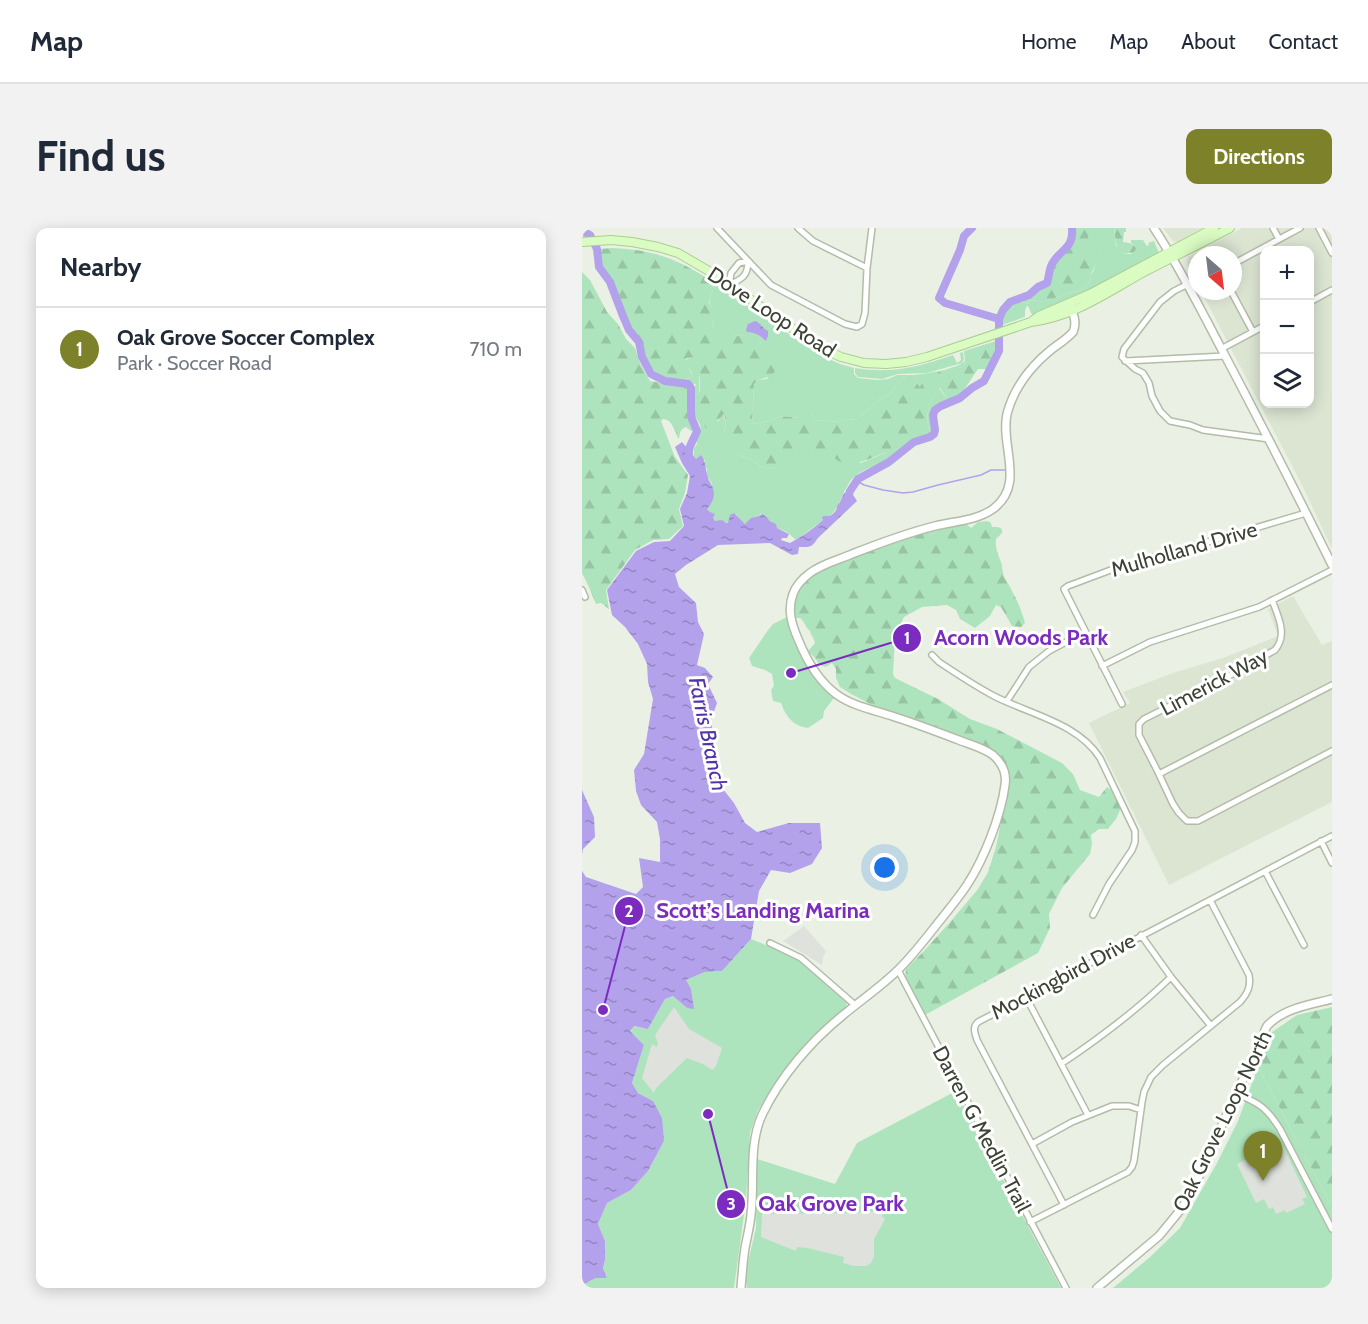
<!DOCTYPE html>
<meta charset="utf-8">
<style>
body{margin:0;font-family:Cabin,sans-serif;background:#f2f2f3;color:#1f2937}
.controls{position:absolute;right:18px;top:18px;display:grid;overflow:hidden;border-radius:12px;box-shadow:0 3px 15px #0003}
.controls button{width:54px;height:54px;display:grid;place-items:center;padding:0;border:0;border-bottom:2px solid #e0e1e3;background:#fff;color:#1f2937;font:30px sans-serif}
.compass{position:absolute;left:606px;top:18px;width:54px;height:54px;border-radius:50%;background:#fff;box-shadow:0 3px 15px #0003;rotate:152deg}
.you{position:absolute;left:303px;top:640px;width:21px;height:21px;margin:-15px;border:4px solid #fff;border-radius:50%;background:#1a73e8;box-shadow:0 0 0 9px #1a73e833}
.badge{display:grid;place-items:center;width:39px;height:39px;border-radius:50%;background:#7d822a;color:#fff;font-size:20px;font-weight:700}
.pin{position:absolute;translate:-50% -50px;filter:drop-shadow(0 2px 3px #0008)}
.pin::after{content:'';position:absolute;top:32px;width:21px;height:18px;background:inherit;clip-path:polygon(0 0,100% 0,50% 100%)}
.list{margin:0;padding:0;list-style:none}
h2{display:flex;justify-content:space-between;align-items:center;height:78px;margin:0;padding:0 24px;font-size:26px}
h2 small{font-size:20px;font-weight:400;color:#747a83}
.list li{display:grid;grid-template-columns:39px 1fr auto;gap:18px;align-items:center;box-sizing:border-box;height:84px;padding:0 24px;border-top:2px solid #e0e1e3}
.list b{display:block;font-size:22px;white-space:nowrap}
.list p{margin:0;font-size:20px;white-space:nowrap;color:#747a83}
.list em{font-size:20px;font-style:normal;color:#747a83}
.icon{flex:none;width:33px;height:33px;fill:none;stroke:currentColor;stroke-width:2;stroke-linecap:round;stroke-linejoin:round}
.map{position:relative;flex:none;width:750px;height:1060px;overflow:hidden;border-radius:12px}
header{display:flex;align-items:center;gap:36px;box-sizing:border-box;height:84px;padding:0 30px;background:#fff;border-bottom:2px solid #e0e1e3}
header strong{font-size:28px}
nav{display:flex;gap:33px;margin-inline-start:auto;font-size:21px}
.intro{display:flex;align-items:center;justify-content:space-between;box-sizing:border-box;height:144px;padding:0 36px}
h1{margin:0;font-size:42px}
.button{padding:15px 27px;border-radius:12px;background:#7d822a;color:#fff;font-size:21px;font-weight:700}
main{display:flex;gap:36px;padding:0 36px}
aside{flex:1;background:#fff;border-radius:12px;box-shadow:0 3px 15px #0003}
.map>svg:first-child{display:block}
</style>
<header>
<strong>Map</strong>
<nav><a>Home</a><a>Map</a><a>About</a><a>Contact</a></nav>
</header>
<div class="intro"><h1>Find us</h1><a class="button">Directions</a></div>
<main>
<aside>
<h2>Nearby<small></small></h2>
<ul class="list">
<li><span class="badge">1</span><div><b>Oak Grove Soccer Complex</b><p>Park · Soccer Road</p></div><em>710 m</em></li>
</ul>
</aside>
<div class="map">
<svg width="750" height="1060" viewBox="0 0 750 1060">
<defs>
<pattern id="forest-firs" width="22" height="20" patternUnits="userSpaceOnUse" patternTransform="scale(1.5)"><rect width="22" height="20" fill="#aee4bd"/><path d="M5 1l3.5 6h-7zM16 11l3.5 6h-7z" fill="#97c5a3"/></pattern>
<pattern id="water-ripples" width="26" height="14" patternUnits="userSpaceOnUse" patternTransform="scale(1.5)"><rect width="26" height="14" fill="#b4a1ec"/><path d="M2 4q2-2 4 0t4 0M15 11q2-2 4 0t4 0" fill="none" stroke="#9485c0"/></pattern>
</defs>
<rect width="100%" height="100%" fill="#eaf1e4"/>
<path fill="#dbe5d2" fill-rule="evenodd" d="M581,0H620L595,14L591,13Z
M660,0H750V321L720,257L619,63H651V27H615V55L605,36L606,29ZM682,22H728V176H682Z
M711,368L740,417L750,413V574L587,657L507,495L548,475L541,464L591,445L641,430L696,408L686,381Z"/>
<path fill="#aee4bd" d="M506,0H532L534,17L542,26H549L552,17L549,15V12H561L565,18L567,17L566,15L572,13L577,25L497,68L450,87L446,78H445L443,82V89L417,98C417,82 424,76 438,71L439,74L446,76L448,72C453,72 458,74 463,73C468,72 487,65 491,63L494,64L501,61L509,53L508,47L511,44L514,35L508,22L502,17L506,10Z
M132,55L236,126L258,136L272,140V146L276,150L295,152L306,151L315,147H326L320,151L308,166L298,171L274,192L263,191L257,194L234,192L229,185L218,190L198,188L187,193L170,196L172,156L176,152L185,151L192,143L190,137L185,135V123L182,121L178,114L164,108L145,107L132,101C131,99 127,73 128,70C129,64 132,62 132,55Z
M417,112L414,125L411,121L397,130L383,135L381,139L356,144L353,150L338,159C334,155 334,151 331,147C343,146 375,141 383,133L382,123Z
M381,124L382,132L380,135L345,145L316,146L300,151L276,149L273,145V140C312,146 335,139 371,127L375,135L379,132L378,125Z
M112,128L115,131L117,141V163L136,194L141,186L144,195L142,206L156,227L168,231L178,238L190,241L227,221L240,220L247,221L279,235L308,223H316C312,226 308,229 304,232C293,239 279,241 270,251C260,263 259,278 248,288H242L241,292L214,312L205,304L195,300L192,295L188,293L179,286L163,296L157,291L154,286L146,295L133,293L131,291L130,285L128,284L125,281L130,256L125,247V241L122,236L123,232L114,231L112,229V220L115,216L114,212L119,203L118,197L114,189L110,164L114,157L113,156C110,156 89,151 86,150C93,151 104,153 110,148L109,143L104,138L101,133Z
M357,160L366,172L356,177L349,184V205L345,208L348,203C342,189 347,171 357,160Z
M205,389C217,424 225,443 252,470L242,483L241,490L226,500C211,498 204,489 199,475L191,473L189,462L192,458L190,446L183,442L170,438L167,430L186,402L191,396Z
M169,711L208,727L220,734L264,772L265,775L263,781L238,805L199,849L176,882L168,905L164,972L152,1060H0V1057L14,1050H25L21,1040L23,1032V1013L16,996L25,975L49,962L66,943L82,913L71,873L56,865L50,855L62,817L48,803L51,798L66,801L83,771L91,768L105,780L104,752L123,744L140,743Z
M676,839L750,979V1060H531L568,1029L598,1000L635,935L656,893Z
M374,863L479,1060H165L163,1047L174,1000L175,931L253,956L275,915Z"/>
<path fill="url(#forest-firs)" d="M490,0H506C506,7 508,12 502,17L517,27L518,30C513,35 512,42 508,47L509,53L501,61L494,64L491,63C487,65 468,72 463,73C458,74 453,72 448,72L446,76L439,74L438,71L447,67L456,59L465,54C467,48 467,41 470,36C478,21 492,21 490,0Z
M532,0H544V4H542L541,14C548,15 551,15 554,21L552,24L542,26C532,19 534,10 532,0Z
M31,20C73,22 97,31 132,55C132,62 129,64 128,70C126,77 130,80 131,86C132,92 129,95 132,101H139C150,111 159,105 172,110C178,113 184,122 189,128L186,135L190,137L193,143L190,148L176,152L172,156L170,196L187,193L198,188L218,190L220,184L224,183L229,185L234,192L257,194L263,191L274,192L298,171L308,166L320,151L326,147H331C334,151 334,155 338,159L343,149L348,148L352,150L356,144L380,139L387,131L393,129L398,130L401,127L404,120L411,121L414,125C413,130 408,135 406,141H396C387,153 382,168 366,172L358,160C347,170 342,189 348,203L345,208C327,209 327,221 315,223C312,224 309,223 306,224C286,230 259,249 247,221L227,222L190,241L178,238L168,231L156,227L146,214L142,206L144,195L142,186L130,199L124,200C111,180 124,146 112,129L105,130L102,133C104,138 109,142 110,148C100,155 80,151 71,142C63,134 62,123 58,113C56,106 50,103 47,98C41,87 40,74 35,63C31,54 23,48 19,39C17,34 17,27 17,21Z
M0,44L8,52L25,84L36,96L44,111L53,120L58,135L68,153L104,159L105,162V182L112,203H109L104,199C98,201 98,205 97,211L96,210C93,203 90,191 81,191L79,193L93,229L106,247L103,265L97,281L101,298L87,311L71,312L53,322L24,362L27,381L19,375L14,376L6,357L0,345Z
M406,293L409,295L410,299H416L420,301V305L414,311C413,320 416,326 419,334C421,340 420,347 424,352C432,366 439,379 443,395L439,399L430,398L419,379L414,377L408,388L393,400L378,391L374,382L365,377L340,379L322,389L313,409L311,446L313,450L356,471L388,491L415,501L480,535L491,546L498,562L517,569L525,559L531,563L539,580L534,591L526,601H517L509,607L510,616L508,626L480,660L467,686L468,700L456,725L343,787L323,750L324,741L341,724L369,693L396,661L406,644L414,619L426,559V553L419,532L296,480L269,466L258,459L254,450V441L250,435L244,439C234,436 237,434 231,428C226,423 229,429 226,423L233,415C232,410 229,408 228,403C223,399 223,394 218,390H213C211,375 214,363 225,352C237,341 255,336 270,330C307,315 344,300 384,296L389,300L396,294Z
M750,779V979L676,839L690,804L715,787Z"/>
<path fill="#dfe2dc" d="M222,698L244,723L241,730L240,737L201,713Z
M92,779L107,801L140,820L134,838L130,842L121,836L105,830L74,860L72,865L60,850L70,816L75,819L76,816L73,807Z
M699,914L725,969L720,971L723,976L704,985L703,982L694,986L691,979L687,981L682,971L674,975L655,936Z
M302,982L300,988L303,991L292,1011V1028L289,1035L284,1038H272L261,1035L262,1029L226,1020L215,1019L214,1023L179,1009L180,986L276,985Z"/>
<path fill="url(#water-ripples)" d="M173,93C179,95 180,100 186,103V108L184,113C178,107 174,105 165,104L164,102L166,96Z
M100,214L114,231L119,227C124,233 123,241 126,249C127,254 128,253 130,258C134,267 131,274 125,281L128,284L133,286L131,290L133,293L140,292L144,295H146L148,287L152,285L163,296L169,290L174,289L181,286L188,293L194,296L195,300L207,306L205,310H200L199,312L208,315C219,309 231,301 241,292L240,289L242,288H248C252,285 255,283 255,278L258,274L262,265H270L275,273L236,310C229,320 229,319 217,319L216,326L210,327L188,315L136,317L104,337L93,346L97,359L114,375L116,394L122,406L115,437L123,440L131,449L126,456L135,475L129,492L137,556L152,575L163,595L175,604L207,595H238L240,620L230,636L208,645L189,642L177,663L169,711L140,743L123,744L104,752L109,761L112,781L105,780L91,768L83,771L66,801L52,798L48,803L62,817L50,855L56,865L71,873L80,890L82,913L66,943L49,962L25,975L16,996L23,1013V1032L21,1040L25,1050H14L0,1057V643L4,649L54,666L61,659L57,630L78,634V611L75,594L59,577L54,563L52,542L62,526L71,471L66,454L65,436L56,416L43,399L30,387L25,362L54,323L72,314L88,313L102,298L98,281L105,265L108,248L100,235L93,219Z
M0,562L12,589L13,609L1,621L0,626Z"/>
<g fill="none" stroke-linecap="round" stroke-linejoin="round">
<path stroke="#b4a1ec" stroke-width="1.5" d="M275,253L282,257L301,262L321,265L331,264L356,257L399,247L409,242H423"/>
<path stroke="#b4a1ec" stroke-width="8" d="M0,3L8,7L15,21L17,39L28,54L41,88L47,102L57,114L60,129L69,146L83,153L106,156L109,160V182L110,191L115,203C112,212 104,220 108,231
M417,91L421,82L428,74L447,67L456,59L465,55C467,49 467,41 470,36C478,21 492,21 490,0
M264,276L268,263L276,251L307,234L332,214L348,209L352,206L353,202L351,187L353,182L359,178L378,170L390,160L402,153L417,123V91L363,75L357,70L378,22L382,8L390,0"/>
<g stroke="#b2bca7" stroke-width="8">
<path id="minor" d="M135,0L189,57L263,96L275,99L280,96L283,85L285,40L290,0
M216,0L231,13L285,40
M691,0L697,11
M737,0L750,25
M166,33C166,48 160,51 147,57L149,45L157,35Z
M651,36L718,0
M606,56L592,63L578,74L542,121L540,129L542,131L553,141L561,145L567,155L570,168L578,183L588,193L608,197L621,202L687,211
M649,63L671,104
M728,74L750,62
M639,121L682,98
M543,133L643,128
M0,362L3,369
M690,372C696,388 706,407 693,422L636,454L562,491L557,496V507L575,542L591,576L597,585L605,593H616L750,523
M350,427L357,434C375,446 393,458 412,468C447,486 496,495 518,530L553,603V614L550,622L527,656L511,687
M520,438L568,414L677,379L750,342
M425,473L447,439L467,423L503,404
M540,476L482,361L486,358L542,337L629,313L724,285
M577,546L750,457
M739,613L750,635
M683,643L722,717
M559,707L589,749L629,798
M188,715L219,730L273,777
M316,742L484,1060
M444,769L506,887
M479,836C518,810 555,782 589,749
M654,865C678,876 684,879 698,901L750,1001
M450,916L490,894L530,878H547L559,882
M482,977L395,812C393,805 390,799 396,794L750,608
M448,994L546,944L550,939L552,933L560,874L562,864L569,849L581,837L658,774C666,765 669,758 667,747L628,672"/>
</g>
<g stroke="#b2bca7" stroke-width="10">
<path id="tertiary" d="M572,0C597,38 618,80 639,120C677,192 714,264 750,337
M159,1060C160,1047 161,1033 163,1020C165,1009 168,998 169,987C173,954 166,918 180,887C198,849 228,814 260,788C279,772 300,758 317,741C330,728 341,714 352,700C363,686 375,672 385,657C402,631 419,588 423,557C425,545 420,535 411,527C400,519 386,516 374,511C353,503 332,495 310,488C292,482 270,478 254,466C237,453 224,431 216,411C210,397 205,382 211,366C214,357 220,351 228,345C240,336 256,332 270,326C298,315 325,305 353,298C373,293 394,293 411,281C444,257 418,218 425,186C432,159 449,138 470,121C478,115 485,111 491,104C495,95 492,87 488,78
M515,1060L577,1008L600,980L617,948L685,798C702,780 727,777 750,771"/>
</g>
<g stroke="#accd92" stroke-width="10">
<path id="secondary" d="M0,14L29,12L50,14L76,19L96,25L132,46L237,119L259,129L282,135L304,136L324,134L345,129L449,94C491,89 526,64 562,44C591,29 620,15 648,0
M450,93L457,88L508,66L632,0"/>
</g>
<use href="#minor" stroke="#fff" stroke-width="5"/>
<use href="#tertiary" stroke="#fff" stroke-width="7"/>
<use href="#secondary" stroke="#dafcc3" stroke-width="8"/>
</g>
<g text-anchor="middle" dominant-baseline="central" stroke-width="6" stroke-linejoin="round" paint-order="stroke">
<g font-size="21" fill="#3c4334" stroke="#fff">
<text transform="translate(190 84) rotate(33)">Dove Loop Road</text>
<text transform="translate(602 321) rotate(-16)">Mulholland Drive</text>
<text transform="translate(632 454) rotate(-28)">Limerick Way</text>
<text transform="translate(481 748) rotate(-28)">Mockingbird Drive</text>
<text transform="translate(640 893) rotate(-64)">Oak Grove Loop North</text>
<text transform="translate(400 901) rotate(62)">Darren G Medlin Trail</text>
</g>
<g font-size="22" font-style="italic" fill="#5133a9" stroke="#fff">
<text transform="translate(126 506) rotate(78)">Farris Branch</text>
</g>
</g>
<path fill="none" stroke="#7b2cbf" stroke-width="2" d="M209 445L325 410M21 782L47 683M126 886L149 976"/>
<g fill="#7b2cbf" stroke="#fff" stroke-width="2">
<circle cx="209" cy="445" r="6"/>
<circle cx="21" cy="782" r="6"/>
<circle cx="126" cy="886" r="6"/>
<circle cx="325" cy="410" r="15"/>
<circle cx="47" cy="683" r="15"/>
<circle cx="149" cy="976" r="15"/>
</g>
<g font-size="18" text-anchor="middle" font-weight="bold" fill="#fff">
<text x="325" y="416">1</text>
<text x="47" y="689">2</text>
<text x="149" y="982">3</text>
</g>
<g font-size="22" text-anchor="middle" font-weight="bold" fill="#7b2cbf" stroke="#fff" stroke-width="6" stroke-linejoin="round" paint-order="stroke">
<text x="439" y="417">Acorn Woods Park</text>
<text x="181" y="690">Scott’s Landing Marina</text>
<text x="249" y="983">Oak Grove Park</text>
</g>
</svg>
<div class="controls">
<button>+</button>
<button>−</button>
<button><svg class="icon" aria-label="layers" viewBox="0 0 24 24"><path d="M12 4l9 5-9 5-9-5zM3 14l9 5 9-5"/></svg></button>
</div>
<svg class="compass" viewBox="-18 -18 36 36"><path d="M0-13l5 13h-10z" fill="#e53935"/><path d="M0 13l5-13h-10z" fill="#747a83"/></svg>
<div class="you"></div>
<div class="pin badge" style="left:681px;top:953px">1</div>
</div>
</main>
